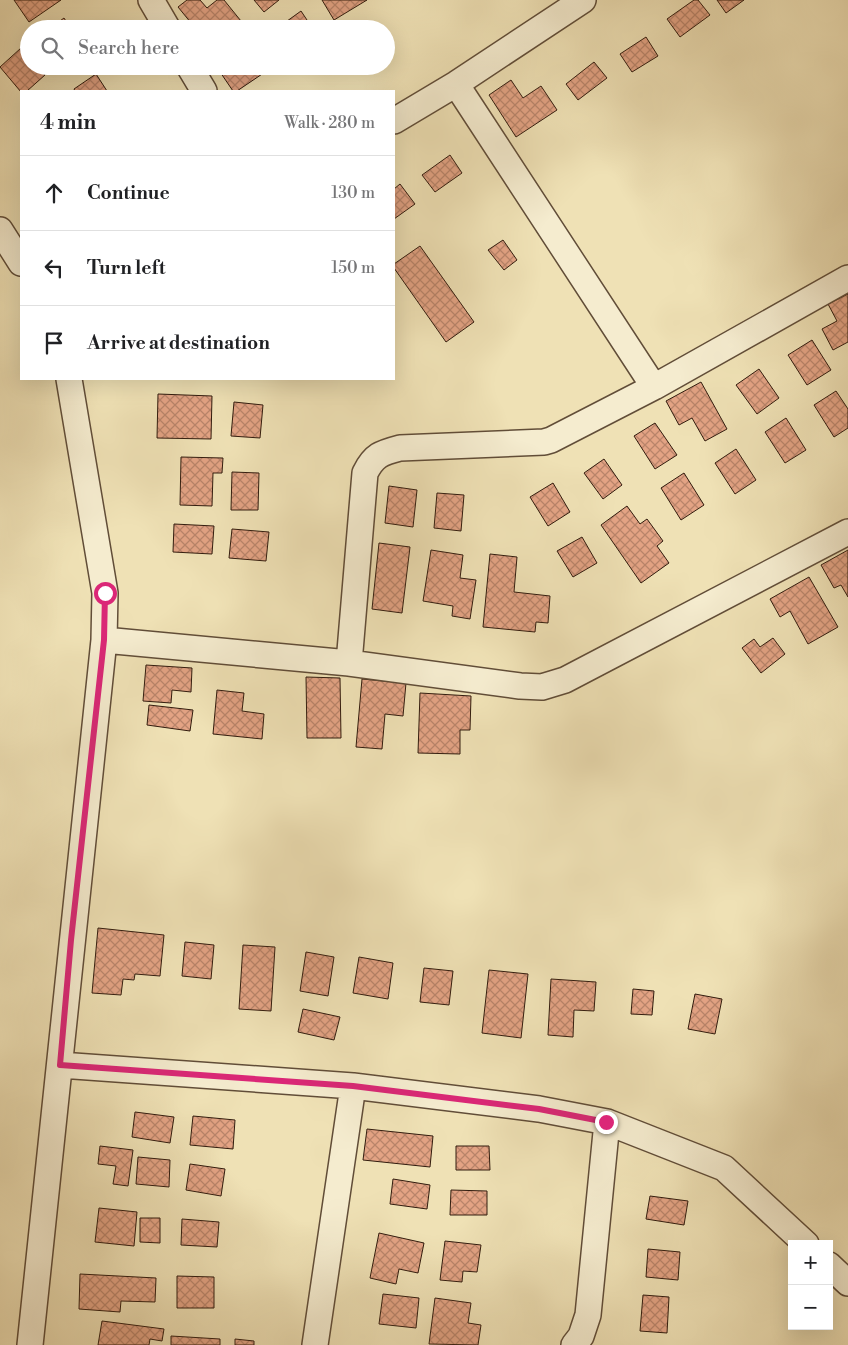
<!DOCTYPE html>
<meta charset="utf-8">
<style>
body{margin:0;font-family:"Libre Bodoni",serif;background:#f6f6f6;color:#202124}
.controls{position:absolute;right:15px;bottom:15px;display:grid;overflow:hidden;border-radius:0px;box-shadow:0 5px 20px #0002}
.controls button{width:45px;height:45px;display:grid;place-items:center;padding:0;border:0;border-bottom:1px solid #e0e0e0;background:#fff;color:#202124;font:25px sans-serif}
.stop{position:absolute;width:15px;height:15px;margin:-11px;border:4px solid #db2777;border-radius:50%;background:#fff}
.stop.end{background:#db2777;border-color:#fff;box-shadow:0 1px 5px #0008}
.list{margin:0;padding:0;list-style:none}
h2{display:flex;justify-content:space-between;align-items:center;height:65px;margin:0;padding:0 20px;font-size:21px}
h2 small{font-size:16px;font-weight:400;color:#757577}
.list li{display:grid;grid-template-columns:32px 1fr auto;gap:15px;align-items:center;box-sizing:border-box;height:75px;padding:0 20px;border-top:1px solid #e0e0e0}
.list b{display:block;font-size:19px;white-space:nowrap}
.list em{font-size:16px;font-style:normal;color:#757577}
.icon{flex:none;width:28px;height:28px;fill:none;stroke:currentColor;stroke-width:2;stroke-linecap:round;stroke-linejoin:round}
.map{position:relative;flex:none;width:848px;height:1345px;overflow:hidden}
.search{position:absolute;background:#fff;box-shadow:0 5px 20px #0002;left:20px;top:20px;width:375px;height:55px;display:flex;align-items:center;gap:12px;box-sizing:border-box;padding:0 18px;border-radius:28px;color:#757577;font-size:19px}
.panel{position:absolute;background:#fff;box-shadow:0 5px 20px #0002;left:20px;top:90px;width:375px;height:290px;border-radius:0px}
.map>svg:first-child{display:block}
</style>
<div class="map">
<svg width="848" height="1345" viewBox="0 0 848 1345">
<defs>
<pattern id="building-cross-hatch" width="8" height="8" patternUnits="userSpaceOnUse" patternTransform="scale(1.25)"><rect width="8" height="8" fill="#e3a384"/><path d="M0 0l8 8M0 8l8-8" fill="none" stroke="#b9846a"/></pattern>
</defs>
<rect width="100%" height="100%" fill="#efe1b5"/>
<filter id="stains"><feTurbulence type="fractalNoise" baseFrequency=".004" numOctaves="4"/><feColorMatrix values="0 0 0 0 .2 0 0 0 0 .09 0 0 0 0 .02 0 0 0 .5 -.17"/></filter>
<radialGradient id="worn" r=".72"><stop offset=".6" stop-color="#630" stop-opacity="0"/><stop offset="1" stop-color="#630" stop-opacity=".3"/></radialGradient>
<path fill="url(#building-cross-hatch)" stroke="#321c0e" d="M14,0H61L29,22Z
M187,0H200L207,8L217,0H224L241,21L232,29H196L178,7Z
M254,0H279L264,12Z
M322,0H367L334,20Z
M694,0H698L710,15L680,37L667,19Z
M717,0H744L726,13Z
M301,11L313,29H276Z
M64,18L71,29H49Z
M646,37L658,56L632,72L620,54Z
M21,48L29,56V66H38L45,75L27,91L21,92L0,67Z
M594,62L607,78L578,100L566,84Z
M216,66H274L237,91H233Z
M96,74L107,91H75L74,89Z
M511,80L523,98L541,86L557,110L516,137L489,95Z
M450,155L462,173L435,192L422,175Z
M400,184L415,204L394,219V189Z
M503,240L517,260L504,270L488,250Z
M420,246L474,322L446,342L394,268V264Z
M848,294V342L833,350L822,329L837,321L828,304Z
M812,340L831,370L807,385L788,355Z
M759,369L779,398L757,414L736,385Z
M701,382L727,429L705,441L692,418L679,425L666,401Z
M836,391L848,409V428L834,437L814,405Z
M158,394L212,396L211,439L157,438Z
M234,402L263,405L260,438L231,436Z
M786,418L806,450L785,463L765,432Z
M655,423L677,455L655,469L634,436Z
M736,449L756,480L735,494L715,463Z
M181,457L223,458L222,473H213L212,506L180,505Z
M604,459L622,485L603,499L584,473Z
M232,472L259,473L258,510H231Z
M684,473L704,505L681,520L661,488Z
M553,483L570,512L548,526L530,497Z
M389,486L417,490L413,527L385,523Z
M437,493L464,495L461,531L434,528Z
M627,506L640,524L647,519L663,541L657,546L669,563L641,583L601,525Z
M174,524L214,526L212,554L173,552Z
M232,529L269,532L266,561L229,558Z
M582,537L597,563L573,577L557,551Z
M379,543L410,547L402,613L372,609Z
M431,550L463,555L460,578L476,580L470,619L452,616L453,606L423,601Z
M848,550V597L841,585L834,588L821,565Z
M490,554L517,557L514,592L550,596L548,623L536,622L535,632L483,627Z
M809,577L838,627L808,644L790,611L780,617L770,599Z
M773,638L785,654L761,673L742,648L754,639L760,647Z
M146,665L192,668L191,692L172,690L171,703L143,701Z
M306,677L340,678L341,738H307Z
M362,679L406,683L403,716L385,714L382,749L356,747Z
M217,690L244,693L242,711L264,714L262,739L213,734Z
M420,693L471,696L470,730H460V754L418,753Z
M149,705L193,710L190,731L147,725Z
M98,928L164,935L160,976L135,974L134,980L123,979L121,995L92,993Z
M185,942L214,945L211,979L182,976Z
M243,945L275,947L271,1011L239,1009Z
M306,952L334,957L328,996L300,991Z
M359,957L393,963L388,999L353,993Z
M424,968L453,971L449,1005L420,1002Z
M489,970L528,974L521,1038L482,1033Z
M551,979L596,982L594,1011L574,1010L573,1037L548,1035Z
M633,989L654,991L652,1015L631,1014Z
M695,994L722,999L715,1034L688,1029Z
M303,1009L340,1017L334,1040L298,1032Z
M135,1112L174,1117L170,1143L132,1137Z
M193,1116L235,1120L233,1149L190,1145Z
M367,1129L433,1136L430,1167L363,1160Z
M100,1146L133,1150L128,1186L113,1184L116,1166L98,1164Z
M456,1146H489L490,1170H456Z
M138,1157L170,1160L169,1187L136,1184Z
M190,1164L225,1169L221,1196L186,1190Z
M393,1179L430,1185L427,1209L390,1204Z
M451,1190L487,1191V1215H450Z
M650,1196L688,1201L684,1225L646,1219Z
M99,1208L137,1212L134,1246L95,1242Z
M140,1218H160V1243L140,1242Z
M182,1219L219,1222L217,1247L181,1245Z
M379,1233L424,1243L418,1273L399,1269L396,1284L370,1278Z
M445,1241L481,1245L477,1272L463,1271L462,1282L440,1280Z
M648,1249L680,1252L678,1280L646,1277Z
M80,1274L156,1278L155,1302L121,1301L120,1312L79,1309Z
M177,1276L214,1277V1308H177Z
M383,1294L419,1298L416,1328L379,1324Z
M643,1295L669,1297L667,1333L640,1331Z
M435,1298L471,1303L468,1323L481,1325L478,1345L429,1344Z
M102,1321L164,1329L162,1341L150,1339L149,1345H98Z
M171,1336L220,1339V1345H171Z
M235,1339L254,1341V1345H235Z"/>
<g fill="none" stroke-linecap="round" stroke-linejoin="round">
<g stroke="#614d38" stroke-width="28">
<path id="street" d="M151,0L168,29
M189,66L204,91
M456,84L654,387
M394,121L456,84L583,0
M0,230L21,263
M104,640L349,663L520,686L542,687L565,680L848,532
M349,663L365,473C374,455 381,453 400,448L544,442L551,440L654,387L848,278
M60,1065L353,1086L539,1109L607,1122L724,1168L806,1244
M829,1265L848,1283
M30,1345L104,640L105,593L69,379
M315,1345L353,1086
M574,1345L581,1336L588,1315L607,1122"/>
</g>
<use href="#street" stroke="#f5eccf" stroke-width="25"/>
</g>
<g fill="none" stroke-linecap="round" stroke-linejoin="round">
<path stroke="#db2777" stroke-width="6" d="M105,593L104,640L71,940L60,1065L353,1086L539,1109L606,1122"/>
</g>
<rect width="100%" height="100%" filter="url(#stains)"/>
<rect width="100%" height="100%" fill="url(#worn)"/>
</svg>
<div class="controls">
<button>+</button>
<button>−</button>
</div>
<div class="stop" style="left:105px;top:593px"></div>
<div class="stop end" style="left:606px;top:1122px"></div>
<div class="search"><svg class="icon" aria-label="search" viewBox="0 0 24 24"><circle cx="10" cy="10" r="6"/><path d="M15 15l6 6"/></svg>Search here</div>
<section class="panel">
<h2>4 min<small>Walk · 280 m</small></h2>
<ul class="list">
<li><svg class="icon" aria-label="ahead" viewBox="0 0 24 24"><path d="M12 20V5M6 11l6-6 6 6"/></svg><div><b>Continue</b></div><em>130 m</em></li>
<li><svg class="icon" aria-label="left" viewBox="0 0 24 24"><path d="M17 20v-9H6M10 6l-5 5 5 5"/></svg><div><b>Turn left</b></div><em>150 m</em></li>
<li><svg class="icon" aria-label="arrive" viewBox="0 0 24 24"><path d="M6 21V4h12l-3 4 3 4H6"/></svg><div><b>Arrive at destination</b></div></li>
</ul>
</section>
</div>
